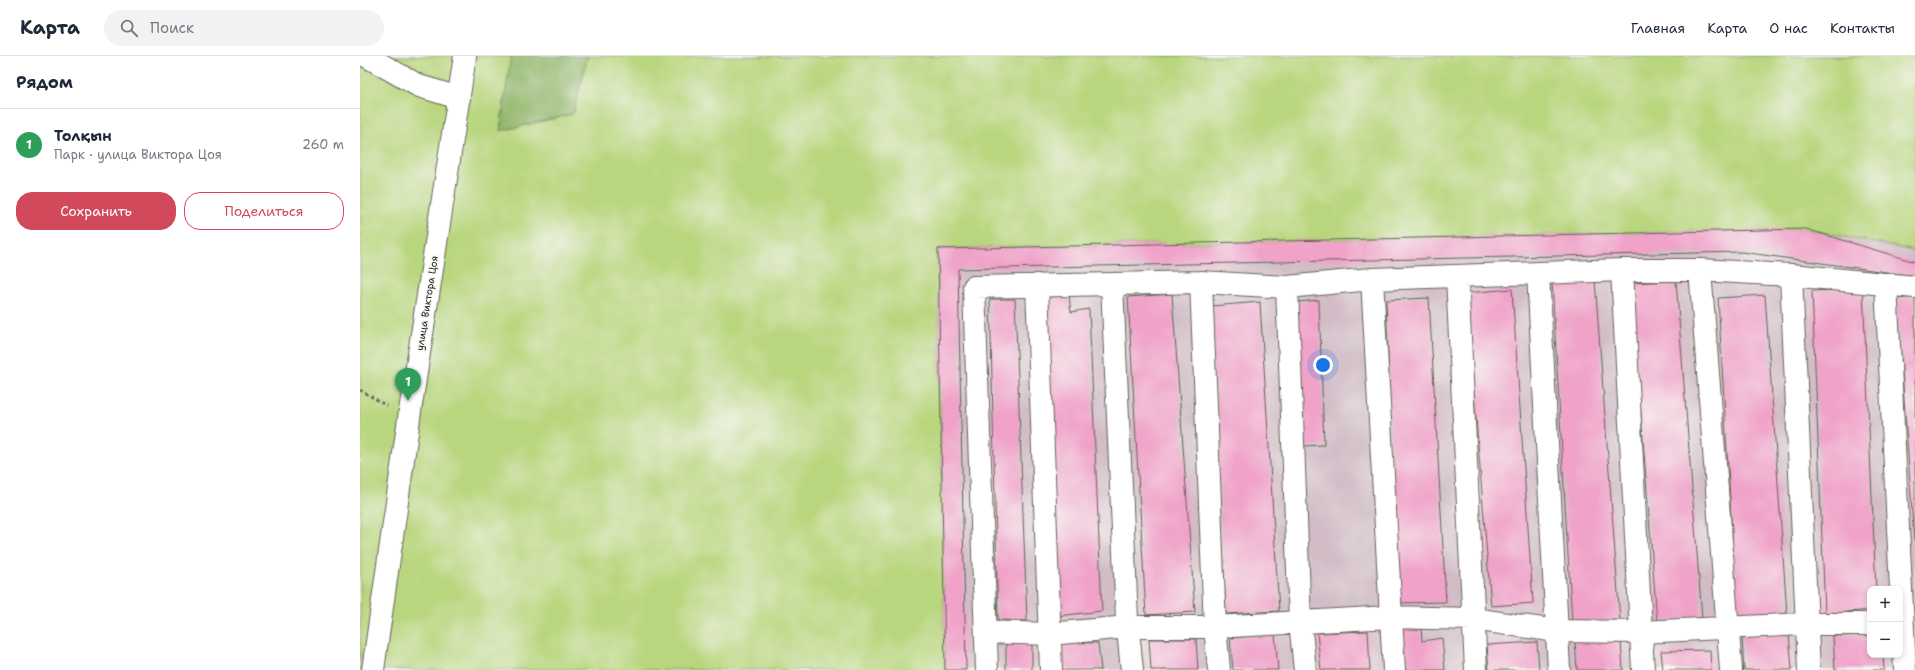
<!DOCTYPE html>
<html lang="ru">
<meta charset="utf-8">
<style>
body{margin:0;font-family:"Shantell Sans",sans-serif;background:#f2f2f3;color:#1f2937}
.controls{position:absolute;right:12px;bottom:12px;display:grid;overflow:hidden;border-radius:8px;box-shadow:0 2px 6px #0003}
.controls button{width:36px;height:36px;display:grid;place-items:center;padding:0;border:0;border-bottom:1px solid #e0e1e3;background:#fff;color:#1f2937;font:20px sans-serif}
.you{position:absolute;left:963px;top:309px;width:14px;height:14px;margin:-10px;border:3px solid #fff;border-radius:50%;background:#1a73e8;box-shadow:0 0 0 6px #1a73e833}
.badge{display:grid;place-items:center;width:26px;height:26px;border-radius:50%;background:#d1495b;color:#fff;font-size:13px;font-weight:700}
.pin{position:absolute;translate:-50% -33px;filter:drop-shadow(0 1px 2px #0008)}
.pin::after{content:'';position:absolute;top:21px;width:14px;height:12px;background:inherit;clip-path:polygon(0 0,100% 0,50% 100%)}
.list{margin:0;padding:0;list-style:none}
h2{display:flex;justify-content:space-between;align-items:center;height:52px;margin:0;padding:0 16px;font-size:17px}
h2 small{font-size:13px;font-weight:400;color:#747a83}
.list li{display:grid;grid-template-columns:26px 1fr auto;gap:12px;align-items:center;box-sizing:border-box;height:72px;padding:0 16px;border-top:1px solid #e0e1e3}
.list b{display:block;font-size:15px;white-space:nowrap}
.list p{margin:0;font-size:13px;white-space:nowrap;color:#747a83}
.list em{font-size:13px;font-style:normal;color:#747a83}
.actions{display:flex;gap:8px;padding:12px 16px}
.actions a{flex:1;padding:9px 0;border:1px solid #d1495b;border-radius:16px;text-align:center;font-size:14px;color:#d1495b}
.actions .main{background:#d1495b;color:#fff}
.icon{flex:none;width:22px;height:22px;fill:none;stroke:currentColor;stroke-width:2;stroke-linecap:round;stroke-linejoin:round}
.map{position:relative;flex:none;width:1555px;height:614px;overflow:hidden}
header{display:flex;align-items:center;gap:24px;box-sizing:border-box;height:56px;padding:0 20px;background:#fff;border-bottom:1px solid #e0e1e3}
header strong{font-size:19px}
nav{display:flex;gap:22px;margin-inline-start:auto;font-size:14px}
.search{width:280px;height:36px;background:#f2f2f3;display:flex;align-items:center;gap:10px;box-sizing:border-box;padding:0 14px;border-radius:22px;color:#747a83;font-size:15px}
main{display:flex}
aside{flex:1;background:#fff}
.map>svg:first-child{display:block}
</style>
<header>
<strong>Карта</strong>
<div class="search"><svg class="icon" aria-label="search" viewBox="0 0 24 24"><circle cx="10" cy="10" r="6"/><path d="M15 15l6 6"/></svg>Поиск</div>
<nav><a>Главная</a><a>Карта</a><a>О нас</a><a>Контакты</a></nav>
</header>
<main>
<aside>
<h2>Рядом<small></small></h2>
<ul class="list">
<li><span class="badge" style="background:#2e9e5b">1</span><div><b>Толқын</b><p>Парк · улица Виктора Цоя</p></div><em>260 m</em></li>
</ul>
<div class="actions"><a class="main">Сохранить</a><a>Поделиться</a></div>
</aside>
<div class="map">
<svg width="1555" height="614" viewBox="0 0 1555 614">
<rect width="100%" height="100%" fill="#f6f6f2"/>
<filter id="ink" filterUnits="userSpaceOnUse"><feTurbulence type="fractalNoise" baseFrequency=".025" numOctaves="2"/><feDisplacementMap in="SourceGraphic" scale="8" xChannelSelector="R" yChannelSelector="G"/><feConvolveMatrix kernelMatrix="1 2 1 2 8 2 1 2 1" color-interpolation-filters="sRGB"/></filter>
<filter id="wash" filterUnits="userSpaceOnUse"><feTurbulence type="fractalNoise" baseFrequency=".012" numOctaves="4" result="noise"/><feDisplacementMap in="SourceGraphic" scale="16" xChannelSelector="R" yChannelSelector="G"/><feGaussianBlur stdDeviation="0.9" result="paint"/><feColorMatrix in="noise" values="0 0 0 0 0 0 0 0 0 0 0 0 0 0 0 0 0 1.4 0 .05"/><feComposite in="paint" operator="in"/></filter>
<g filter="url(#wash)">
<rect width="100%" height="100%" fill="#ebe4c5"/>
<path fill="#d2bdc7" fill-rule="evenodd" d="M1446,173L1555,195V614H585L578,193ZM1510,533H1540V599H1510Z"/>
<path fill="#b8d67d" stroke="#6a794c" d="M0,0H151L140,75L213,58L228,0H1555V195L1446,173L578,193L585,614H0Z"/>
<path fill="#92b76c" stroke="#576a44" d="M151,0H228L213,58L140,75Z"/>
<g id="blocks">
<path fill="#f0a2c9" d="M1446,173L1555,206V220L1382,196L598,213L606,614H585L578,193Z
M1235,224L1260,565L1212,567L1192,227Z
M1316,225L1342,562L1297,565L1271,227Z
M1152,233L1173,547L1131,550L1106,237Z
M1503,233L1516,533H1510V554L1465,558L1452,235Z
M812,238L835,556L786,559L768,241Z
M1405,239L1427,558L1377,563L1358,242Z
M709,240L711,256L729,253L742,555L697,560L687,241Z
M1555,241V484H1554L1537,243Z
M1069,242L1086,546L1037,547L1026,244Z
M630,243H655L667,565L638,564Z
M959,244L964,389L943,390L937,246Z
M900,246L919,555L866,558L851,250Z
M1061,571L1062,585L1082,582L1085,614H1045L1042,572Z
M1008,575L1010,614H961L957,577Z
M915,578L918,614H873L870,582Z
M1429,578L1432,614H1384L1382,580Z
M1510,579V599H1523L1524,614H1475L1473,580Z
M789,583H836L838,614H791Z
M1215,585H1261L1263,614H1217Z
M700,586L738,587L741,614H702Z
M1177,586L1179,614H1129L1127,589Z
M646,587H672V614H646Z
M1350,594L1351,614H1303L1301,595Z"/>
</g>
</g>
<g filter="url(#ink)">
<use href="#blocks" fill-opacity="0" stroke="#646257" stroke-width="1"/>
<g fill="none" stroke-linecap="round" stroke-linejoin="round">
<g stroke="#646257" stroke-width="24">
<path id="minor" d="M6,0L59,30L99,42
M1262,214L1283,614
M1340,214L1371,614
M1178,217L1199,614
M1431,219L1449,614
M1097,220L1116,614
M1012,223L1034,614
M841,226L855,571L859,614
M752,228L767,564L772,614
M1526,228L1545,614
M677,229L691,614
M927,231L940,566L945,614
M626,576L689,578L768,571H855L1030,561L1113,563L1197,575L1280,576L1446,568H1510
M13,614L49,362L105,0
M627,614L614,231L841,226L927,231L1012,223L1262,214H1340L1431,219L1555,231"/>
</g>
<path stroke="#646257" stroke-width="2.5" stroke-dasharray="3 3" stroke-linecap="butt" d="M0,334L27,350"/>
<use href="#minor" stroke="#fff" stroke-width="22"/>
</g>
</g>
<g text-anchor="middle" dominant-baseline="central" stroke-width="3" stroke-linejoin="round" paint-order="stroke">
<g font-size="10" fill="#1c1c1c" stroke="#f6f6f2">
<text transform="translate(67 247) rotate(-81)">улица Виктора Цоя</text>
</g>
</g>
</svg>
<div class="controls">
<button>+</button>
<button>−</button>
</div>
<div class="you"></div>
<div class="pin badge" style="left:48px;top:345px;background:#2e9e5b">1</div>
</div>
</main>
